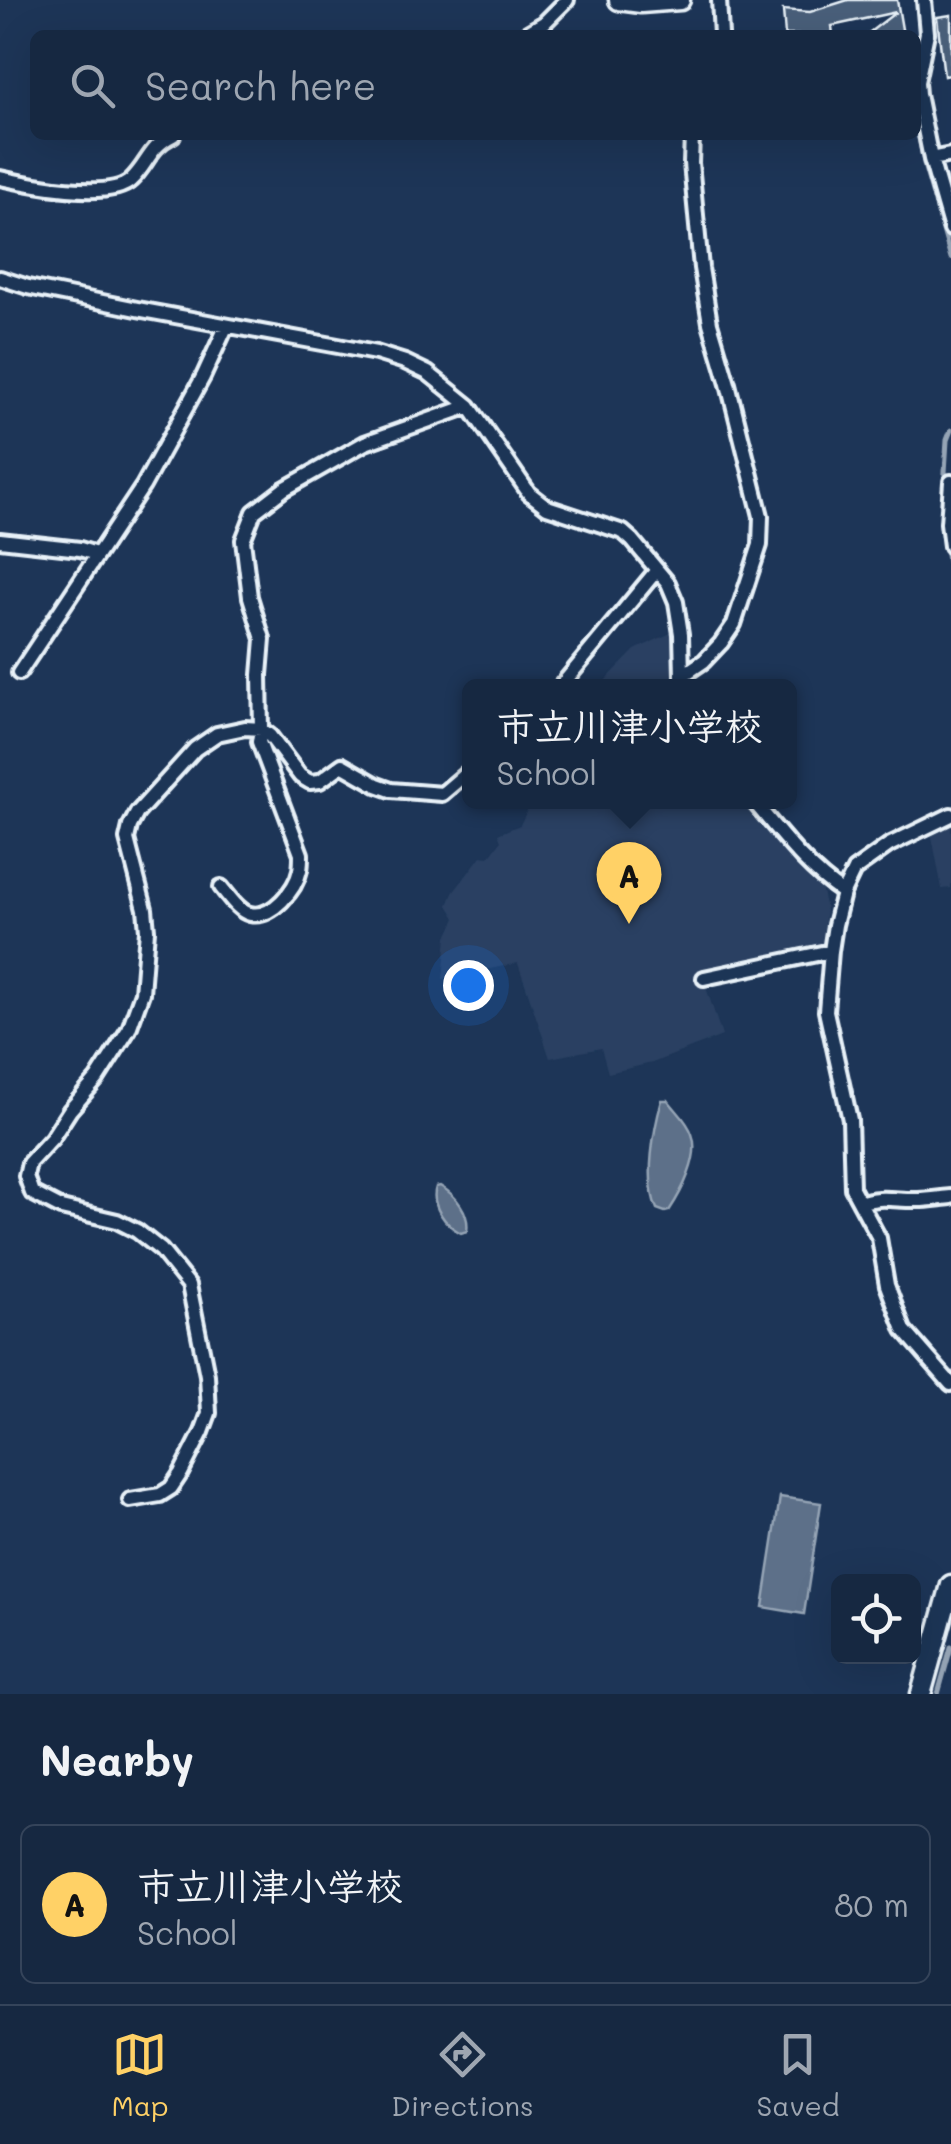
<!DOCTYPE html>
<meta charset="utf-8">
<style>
body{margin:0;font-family:Mali,"Klee One",sans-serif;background:#1f3048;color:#f1f3f6}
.controls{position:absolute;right:30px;bottom:30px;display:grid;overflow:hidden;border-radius:15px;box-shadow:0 10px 40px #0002}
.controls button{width:90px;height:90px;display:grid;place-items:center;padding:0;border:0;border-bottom:2px solid #35445a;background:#162841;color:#f1f3f6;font:50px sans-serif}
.you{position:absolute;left:468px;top:985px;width:35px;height:35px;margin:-25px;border:8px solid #fff;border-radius:50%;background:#1a73e8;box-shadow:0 0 0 15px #1a73e833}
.badge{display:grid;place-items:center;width:65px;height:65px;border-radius:50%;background:#ffd166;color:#111;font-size:32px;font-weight:700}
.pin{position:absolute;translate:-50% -82px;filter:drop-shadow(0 2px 5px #0008)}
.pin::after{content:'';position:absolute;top:52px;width:35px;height:30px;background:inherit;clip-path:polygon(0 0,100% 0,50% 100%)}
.popup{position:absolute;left:462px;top:679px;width:335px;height:130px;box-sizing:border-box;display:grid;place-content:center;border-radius:15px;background:#162841;filter:drop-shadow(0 2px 8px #0005);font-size:32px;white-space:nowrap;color:#9ea6b1}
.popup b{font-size:38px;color:#f1f3f6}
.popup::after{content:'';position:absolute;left:50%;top:100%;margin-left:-20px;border:20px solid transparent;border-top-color:#162841}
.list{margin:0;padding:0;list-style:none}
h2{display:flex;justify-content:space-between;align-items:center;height:130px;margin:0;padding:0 40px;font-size:42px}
h2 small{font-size:32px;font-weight:400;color:#9ea6b1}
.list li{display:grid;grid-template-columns:65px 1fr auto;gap:30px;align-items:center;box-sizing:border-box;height:160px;margin:0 20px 20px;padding:0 20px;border:2px solid #35445a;border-radius:15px}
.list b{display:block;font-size:38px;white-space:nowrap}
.list p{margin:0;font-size:32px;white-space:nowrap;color:#9ea6b1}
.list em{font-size:32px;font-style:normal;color:#9ea6b1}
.icon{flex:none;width:55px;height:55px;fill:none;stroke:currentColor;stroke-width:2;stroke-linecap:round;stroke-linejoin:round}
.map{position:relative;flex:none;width:951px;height:1694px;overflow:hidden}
.search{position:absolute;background:#162841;box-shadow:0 10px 40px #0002;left:30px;right:30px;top:30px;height:110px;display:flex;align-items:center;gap:25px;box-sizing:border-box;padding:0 35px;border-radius:15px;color:#9ea6b1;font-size:38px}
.sheet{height:310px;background:#162841}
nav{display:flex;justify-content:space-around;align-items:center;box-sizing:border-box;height:140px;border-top:2px solid #35445a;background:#162841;font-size:28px;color:#9ea6b1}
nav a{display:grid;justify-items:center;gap:5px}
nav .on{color:#ffd166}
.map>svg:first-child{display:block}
</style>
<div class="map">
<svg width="951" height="1694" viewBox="0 0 951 1694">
<rect width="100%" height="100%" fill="#1d3557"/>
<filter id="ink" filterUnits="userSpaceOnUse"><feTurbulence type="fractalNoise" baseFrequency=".01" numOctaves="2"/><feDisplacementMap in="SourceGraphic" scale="20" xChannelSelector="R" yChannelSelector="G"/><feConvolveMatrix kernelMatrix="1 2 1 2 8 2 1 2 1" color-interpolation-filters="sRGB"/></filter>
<g filter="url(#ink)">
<path fill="#2a4162" d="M675,631L677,686H600L635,650Z
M531,802H746L821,887L826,910L822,949L702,975L722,1036L652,1063L608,1073L601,1048L550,1058L518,963L443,979L447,937L456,918L448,905L453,893L481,856L489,857L501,841L498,834L520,825Z
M951,823V888L942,889L931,831Z"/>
<path fill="#5d7089" stroke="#95a4b5" stroke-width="2.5" d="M662,1100H668C676,1111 688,1121 692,1134C701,1156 681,1193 669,1211L665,1212L657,1209C644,1181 654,1128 662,1100Z
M440,1186C456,1195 470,1213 467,1231L461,1233C445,1225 430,1205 436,1187Z
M780,1497L821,1503L804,1614L763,1607Z"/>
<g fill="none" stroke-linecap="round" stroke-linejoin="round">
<path stroke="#95a4b5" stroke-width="5" d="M917,0L921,32
M916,123L925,168L951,258
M951,430L947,440L942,521L951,580
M938,1694L951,1647"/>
</g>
<path fill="#495e7a" stroke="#e8f1f8" stroke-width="2.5" d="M848,0H897L903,35H866L896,12L832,26L833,35H785L783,10L810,12Z
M951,15V75L944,76L937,17Z"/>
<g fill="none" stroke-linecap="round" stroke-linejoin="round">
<g stroke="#e8f1f8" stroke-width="20">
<path id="street" d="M719,0L721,35
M924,0L927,33L917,82L918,94L931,159L951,229
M524,35L544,23L567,0
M931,159L951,155
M0,178C27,184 110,201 131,180C148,164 149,147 173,135
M0,278L28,287L137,309L376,353L405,362L428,373L469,406L529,493L547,507L623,532L632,540L668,583L676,602L681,634L682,676L684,686
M951,482L948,523L951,546
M0,540L80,549L96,554
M19,673L143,486L203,377L226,327
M682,676L704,661L721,643L734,624L760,545L761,516L728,384L710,323L701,268L691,163L692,135
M561,686L657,570
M754,802C781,834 807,869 843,893
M951,815L889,845L854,870L843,893L835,925L831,951L826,1011L850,1120L852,1188L879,1238L887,1285L904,1330L951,1384
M221,887C229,896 238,911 250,914C272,919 296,889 300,870C301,865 301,859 301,854L259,742L261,729L260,675L263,639L250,597L243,540L254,512L284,489L365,443L469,406
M704,978L831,951
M860,1203C879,1195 898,1201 918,1200C929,1200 940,1198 951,1197
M130,1500L160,1495L171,1488L181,1473L202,1432L209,1413L207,1375L189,1285L161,1250L137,1231L117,1221L61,1208L32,1193L26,1176L29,1163L52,1138L70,1110L97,1079L129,1029L142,993L147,930L145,909L127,839L130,826L137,813L195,749L217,734L245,728L261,729L270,736L300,776L310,782L320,781L342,765L377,785L391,790L442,794L469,771"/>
</g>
<g stroke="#e8f1f8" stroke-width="25">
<path id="secondary" d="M619,0L641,3L680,0
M921,1694L951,1585"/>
</g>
<use href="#street" stroke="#1d3557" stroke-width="12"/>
<use href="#secondary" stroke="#1d3557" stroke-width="18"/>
</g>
</g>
</svg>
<div class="controls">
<button><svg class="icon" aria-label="locate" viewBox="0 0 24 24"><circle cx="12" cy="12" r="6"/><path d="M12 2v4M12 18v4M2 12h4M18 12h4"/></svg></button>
</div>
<div class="you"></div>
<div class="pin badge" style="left:629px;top:924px">A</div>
<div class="popup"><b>市立川津小学校</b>School</div>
<div class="search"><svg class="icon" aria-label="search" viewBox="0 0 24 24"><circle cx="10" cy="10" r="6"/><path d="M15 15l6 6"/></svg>Search here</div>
</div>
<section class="sheet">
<h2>Nearby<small></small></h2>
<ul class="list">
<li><span class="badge">A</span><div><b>市立川津小学校</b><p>School</p></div><em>80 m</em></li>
</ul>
</section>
<nav>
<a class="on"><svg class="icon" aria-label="map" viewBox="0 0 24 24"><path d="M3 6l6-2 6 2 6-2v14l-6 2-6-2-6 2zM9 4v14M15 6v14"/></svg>Map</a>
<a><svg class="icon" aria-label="directions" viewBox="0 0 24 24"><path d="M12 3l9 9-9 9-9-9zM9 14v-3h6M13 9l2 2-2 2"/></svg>Directions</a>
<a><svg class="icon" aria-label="saved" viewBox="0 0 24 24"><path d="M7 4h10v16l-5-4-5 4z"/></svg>Saved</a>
</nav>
